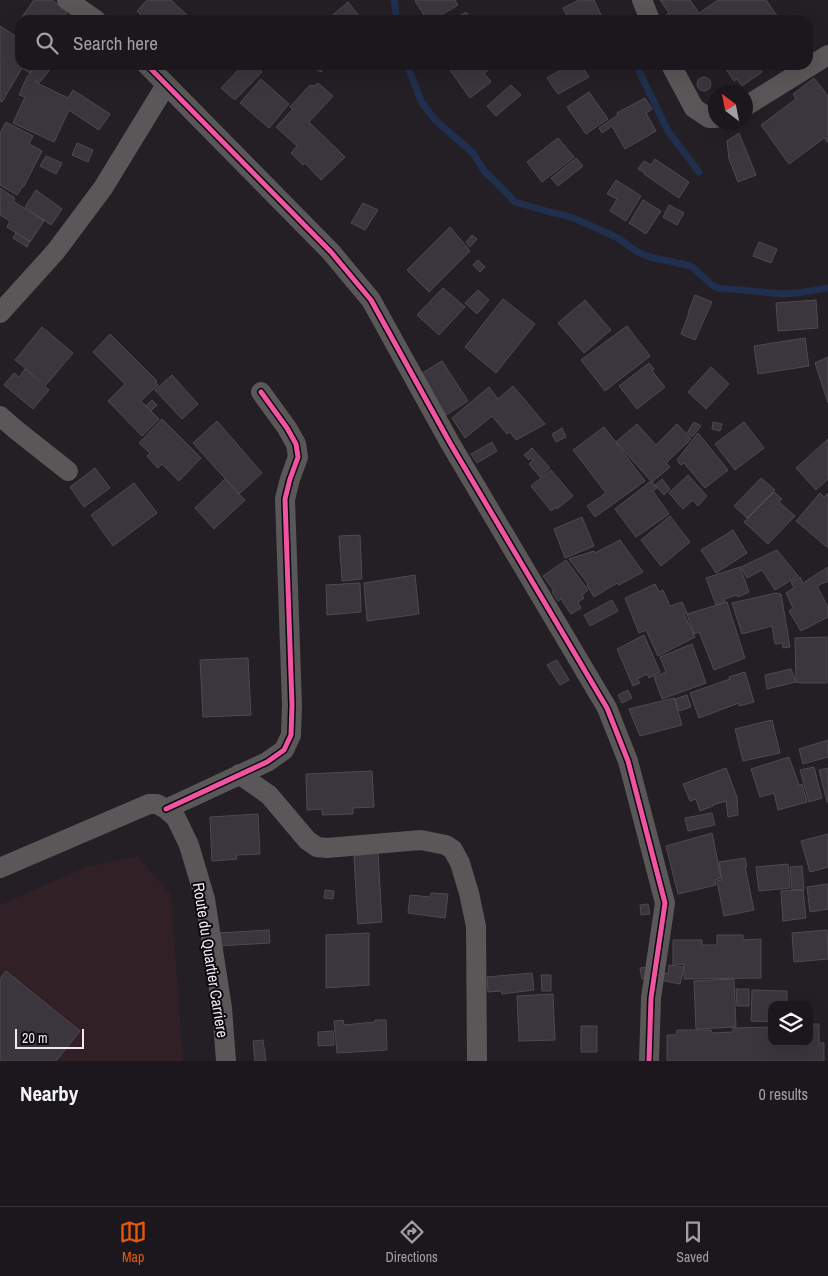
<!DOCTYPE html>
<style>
body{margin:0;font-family:"Archivo Narrow",sans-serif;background:#242025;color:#f1f3f6}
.controls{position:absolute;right:15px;bottom:15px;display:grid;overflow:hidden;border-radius:10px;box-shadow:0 5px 20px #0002}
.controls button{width:45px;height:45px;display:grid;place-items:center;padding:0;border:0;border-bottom:1px solid #39363b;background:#1b171c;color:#f1f3f6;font:25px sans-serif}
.compass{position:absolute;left:708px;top:85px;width:45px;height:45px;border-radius:50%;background:#1b171c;box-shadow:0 5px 20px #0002;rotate:328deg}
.scale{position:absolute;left:15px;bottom:12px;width:69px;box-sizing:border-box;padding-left:5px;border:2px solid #ede7ef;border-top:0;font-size:14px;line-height:18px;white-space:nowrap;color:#ede7ef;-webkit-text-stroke:4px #0c080d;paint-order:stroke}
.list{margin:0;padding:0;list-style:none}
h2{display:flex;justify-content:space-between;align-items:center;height:65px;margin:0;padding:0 20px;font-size:21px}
h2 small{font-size:16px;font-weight:400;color:#a09fa3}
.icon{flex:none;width:28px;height:28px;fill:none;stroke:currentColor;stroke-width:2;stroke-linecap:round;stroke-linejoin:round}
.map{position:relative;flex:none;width:828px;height:1061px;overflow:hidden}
.search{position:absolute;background:#1b171c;box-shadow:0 5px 20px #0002;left:15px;right:15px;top:15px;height:55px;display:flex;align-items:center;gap:12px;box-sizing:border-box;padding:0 18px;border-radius:15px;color:#a09fa3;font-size:19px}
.sheet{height:145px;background:#1b171c}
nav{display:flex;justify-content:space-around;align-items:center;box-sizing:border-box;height:70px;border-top:1px solid #39363b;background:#1b171c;font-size:14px;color:#a09fa3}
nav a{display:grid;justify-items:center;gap:2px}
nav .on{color:#ea580c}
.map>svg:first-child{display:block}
</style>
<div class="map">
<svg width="828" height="1061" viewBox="0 0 828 1061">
<rect width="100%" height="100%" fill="#241f25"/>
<path fill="#312126" d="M137,856L171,895L183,1061H0V905L86,867Z"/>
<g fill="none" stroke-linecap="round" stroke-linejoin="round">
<path stroke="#202f4d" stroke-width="7" d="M394,0L397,20
M407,65L422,103L435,120L473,153L484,171L500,186L515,202L550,212L564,215L578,220L618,238L636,251L650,257L691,266L712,285L718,288L782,294L797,293L828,288
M636,65L668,131L699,172"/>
</g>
<path fill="#3b353d" stroke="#4e4a4f" d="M34,0H52L68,11L62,20H20Z
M147,0H171L191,19L189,20H146L137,11Z
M417,0H455L458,5L433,20H427L415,1Z
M579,0H594L602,17L596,20H569L563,8Z
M660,0H690L699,13L718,0H766L780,20H666L665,16L669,13Z
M348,2L360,17L356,20H327Z
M466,12L472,20H453Z
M0,26L20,39V65H35L30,73L22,68L2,102L0,101Z
M37,65H52L53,66L39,83L36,80L35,82L68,98L73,90L110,114L99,130L69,110L54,142L13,123L25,97L19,95L27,77Z
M243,65H256L262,72L235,100L221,88Z
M316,65H325L321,72L314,68Z
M447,65H495L484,73L491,82L470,98L447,66Z
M569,65H581L589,77L558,94L547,78Z
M723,65H757L762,72L742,86L737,79L734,81Z
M697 84a7 7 0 1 1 14 0a7 7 0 1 1-14 0Z
M814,78L828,96V143L824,138L789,164L761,125L796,99L793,94Z
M261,79L289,104L269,128L240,103Z
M318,83L333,96L309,122L345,157L321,180L305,163L303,165L291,153L297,146L276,127L293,109L290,107L310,85L314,86Z
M511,85L521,95L496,116L487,106Z
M589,92L608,119L586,134L567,107Z
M645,98L652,109L646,113L656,131L625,149L612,126L602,133L599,128L618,115L617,113Z
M6,122L33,136L29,144L42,151L24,186H23L17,195L0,185V133Z
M739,133L756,175L738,182L729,159L727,141Z
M558,138L574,157L542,182L527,162Z
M77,143L93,150L88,162L72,155Z
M46,156L62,163L56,174L40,166Z
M576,158L583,166L558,186L551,178Z
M655,159L689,182L679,198L644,174L645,173L638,169L644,161L651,165Z
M616,180L641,196L626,221L610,211L617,199L607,194Z
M0,188L15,198L13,201L44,221L30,242L7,227L10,221L0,215Z
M36,190L62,209L51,225L25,207Z
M643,200L661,211L646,234L629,223Z
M363,203L378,210L365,230L351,223Z
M669,205L684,213L677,225L663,217Z
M450,227L470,251L429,292L407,270Z
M16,233L30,241L27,247L13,238Z
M472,235L477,239L470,247L466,242Z
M759,242L777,249L771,263L753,256Z
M478,260L485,267L480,272L473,265Z
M443,288L465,307L439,335L417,315Z
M478,290L489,300L477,314L465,303Z
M695,295L712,302L695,340L681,334L689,313H688Z
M503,299L535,324L496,373L465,347Z
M585,300L611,330L584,353L558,323Z
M816,300L818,328L778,331L776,303Z
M627,326L650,356L605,391L581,360Z
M42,327L73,353L46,385L15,360Z
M110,334L157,381L155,382L158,385L141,401L159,419L142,436L108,401L125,384L93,352Z
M805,338L809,366L758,374L754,346Z
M828,357V403L815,363Z
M442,361L468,401L446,415L419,375Z
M649,363L654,369L652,371L665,387L637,409L619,386Z
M711,367L729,384L706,409L688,392Z
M25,369L49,390L33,409L4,385L14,373L19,377Z
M172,375L198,404L182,419L155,390Z
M513,386L545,424L516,440L510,432L507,434L492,416L465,438L452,418L489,387L498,399Z
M152,400L157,405L151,411L146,406Z
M162,419L201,458L179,481L162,464L158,468L147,456L150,453L139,443Z
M217,421L262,473L239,494L193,443Z
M694,422L701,426L692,437L687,433Z
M713,422L722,424L720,431L712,429Z
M744,422L764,448L735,470L715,444Z
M637,424L656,445L677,424L691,439L666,463L670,467L652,482L657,488L653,491L669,514L636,537L615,509L651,481L616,442Z
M604,427L645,481L595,517L587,506L606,493L573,450Z
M562,428L566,437L556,442L552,434Z
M698,433L728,470L705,488L684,463L681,465L677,460Z
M828,439V479L816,490L796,468Z
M492,442L497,451L477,463L471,454Z
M532,448L550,468L540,477L529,464L533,460L531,458L529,460L524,455Z
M95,468L110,488L84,507L70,487Z
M551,470L573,496L557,509L556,507L551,511L531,486Z
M688,475L707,496L698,506L693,500L683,509L669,493Z
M761,478L775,490L747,518L734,506Z
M225,479L245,500L214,529L195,508Z
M662,479L670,489L664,495L655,485Z
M134,483L157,513L113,546L91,515Z
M774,492L782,499L779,502L795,516L768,544L744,522Z
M820,493L824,497L828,493V548L796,521Z
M670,516L690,542L661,566L641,540Z
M582,517L594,546L565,558L554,529Z
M733,530L747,553L716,573L701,550Z
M360,535L362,579L342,581L339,536Z
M620,540L643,572L619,585L617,583L594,597L587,585L588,584L569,559L594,551L595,553Z
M777,550L798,576L775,590L762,570L747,578L741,567Z
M566,560L588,590L582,595L584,598L578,602L581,608L571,614L561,599L558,601L552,592L554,591L543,576Z
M740,567L749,592L738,597L737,595L724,599L725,602L716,605L706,578Z
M828,567V581L817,586L828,607V617L801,631L789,611L793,608L786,593L794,588L791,582L800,577L803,583Z
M415,575L419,614L367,621L364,583Z
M360,583L361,612L327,615L326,585Z
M655,584L659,592L663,590L670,606L682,602L687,613L684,614L695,637L658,656L646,630L639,633L625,598Z
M776,593L781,594L790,647L783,648L782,643L775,644L772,626L742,634L732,603Z
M612,600L618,611L590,626L584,615Z
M727,602L745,658L714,670L699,632L694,634L687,614Z
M644,635L660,672L649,678L647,674L637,679L640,683L633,686L617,649Z
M827,637V683H801L796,682L795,638Z
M692,644L706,683L662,699L654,677L666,672L660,657Z
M248,658L251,715L203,717L200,660Z
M557,660L569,680L560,685L547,665Z
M791,669L796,682L767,689L765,675Z
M745,672L754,702L739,706V703L699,718L690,693L730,679L729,677Z
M628,690L632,698L622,703L618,695Z
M687,695L691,707L679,711L675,699Z
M674,698L682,725L640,736L629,709Z
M772,720L780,753L743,761L735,729Z
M828,740V757L803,764L799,749Z
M789,757L799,785L802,784L807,802L778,810L774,793L760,797L751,769Z
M814,767L822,798L809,802L800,770Z
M726,768L737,797L738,815L728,817L726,801L713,805V806L700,811L696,799L690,801L683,784Z
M828,768V802H827L819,770Z
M372,771L374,807L353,808V814L322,815V809L307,810L306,774Z
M712,813L715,825L688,831L685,818Z
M258,814L260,854L236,855L237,859L212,861L210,817Z
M712,833L721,878L715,880L716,885L678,894L666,846Z
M828,834V867L810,872L801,841Z
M378,853L382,922L358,924L354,856Z
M745,858L747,867H745L754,910L724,916L717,881L722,880L719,862Z
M788,864L790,888L759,891L756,867Z
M802,866L804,890H792L790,867Z
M828,884V909L810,912L807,887Z
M325,890L334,891L333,899L324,898Z
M803,890L806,918L783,921L781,891Z
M431,893L448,894L445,918L408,913L410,895L430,897Z
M648,904L650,914L641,915L640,905Z
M269,930L270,943L219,946L218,933Z
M827,930L828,959L794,962L792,933Z
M369,933V985L326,988V935Z
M717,935H743V940L761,939V978L684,979V964L673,965V940H702V945H717Z
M669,965L684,967L680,984L660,980L662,972L668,974Z
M649,967L651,977L642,979L640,968Z
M6,971L80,1031L56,1061H0V979Z
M532,973L534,990L502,994L501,991L488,992L487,977Z
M541,975H551V991H542Z
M734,979L736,1027L696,1029L694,981Z
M736,989H749V1006H737Z
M752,990L787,991V1005H772V1022L751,1021Z
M553,994L555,1040L519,1041L517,996Z
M343,1020L344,1025L375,1022V1020H386L387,1050L337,1053L334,1021Z
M809,1024H819V1043H824V1061H667V1035H676L677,1030H711L712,1033L733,1032V1028L772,1027V1042H809Z
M581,1026H597V1052H581Z
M333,1031L334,1045L318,1046V1032Z
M263,1040L266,1061H255L253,1041Z"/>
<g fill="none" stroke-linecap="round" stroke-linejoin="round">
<path stroke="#595758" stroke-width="20" d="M67,0L96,20
M642,0L650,20
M147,65L331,252L371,300L450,443L607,708L628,761L665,903L651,998L649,1061
M671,65L694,108L709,118H716
M746,106L828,55
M0,313L56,251L103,188L166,85
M0,416L15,429L68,471
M239,774L269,795L307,840L317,847L327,848L421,840L446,845L453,850L460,863L469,893L476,926L477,1061
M166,809L267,762L284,750L291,735L292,705L285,499L290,479L298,457L296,444L287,428L261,392
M0,868L149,804H157L166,809L176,818L189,845L205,899L222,1008L226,1061"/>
<g stroke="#0c080d" stroke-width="8">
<path id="cycleway" d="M147,65L331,252L371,300L450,443L607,708L628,761L665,903L651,998L649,1061
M166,809L267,762L284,750L291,735L292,705L285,499L290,479L298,457L296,444L287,428L261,392"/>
</g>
<use href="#cycleway" stroke="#f153a3" stroke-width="5"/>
</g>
<g text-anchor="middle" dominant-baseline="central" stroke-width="4" stroke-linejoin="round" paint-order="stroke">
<g font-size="16" fill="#ede7ef" stroke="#0c080d">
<text transform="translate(211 960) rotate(81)">Route du Quartier Carriere</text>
</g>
</g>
</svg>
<div class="controls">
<button><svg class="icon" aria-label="layers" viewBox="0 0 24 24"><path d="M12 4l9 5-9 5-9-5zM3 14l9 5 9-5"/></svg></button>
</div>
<svg class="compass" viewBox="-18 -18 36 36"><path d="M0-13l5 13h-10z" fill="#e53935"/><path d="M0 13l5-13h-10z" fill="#a09fa3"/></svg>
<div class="scale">20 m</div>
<div class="search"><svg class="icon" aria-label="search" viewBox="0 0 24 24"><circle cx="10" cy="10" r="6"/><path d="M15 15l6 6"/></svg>Search here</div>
</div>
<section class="sheet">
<h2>Nearby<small>0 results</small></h2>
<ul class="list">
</ul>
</section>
<nav>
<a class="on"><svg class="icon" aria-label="map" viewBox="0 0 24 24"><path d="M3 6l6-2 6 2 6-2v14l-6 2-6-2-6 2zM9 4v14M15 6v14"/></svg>Map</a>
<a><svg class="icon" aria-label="directions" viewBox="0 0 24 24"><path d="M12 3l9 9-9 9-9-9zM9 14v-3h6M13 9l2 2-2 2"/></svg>Directions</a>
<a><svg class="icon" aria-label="saved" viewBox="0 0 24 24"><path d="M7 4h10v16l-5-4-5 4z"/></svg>Saved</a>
</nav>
